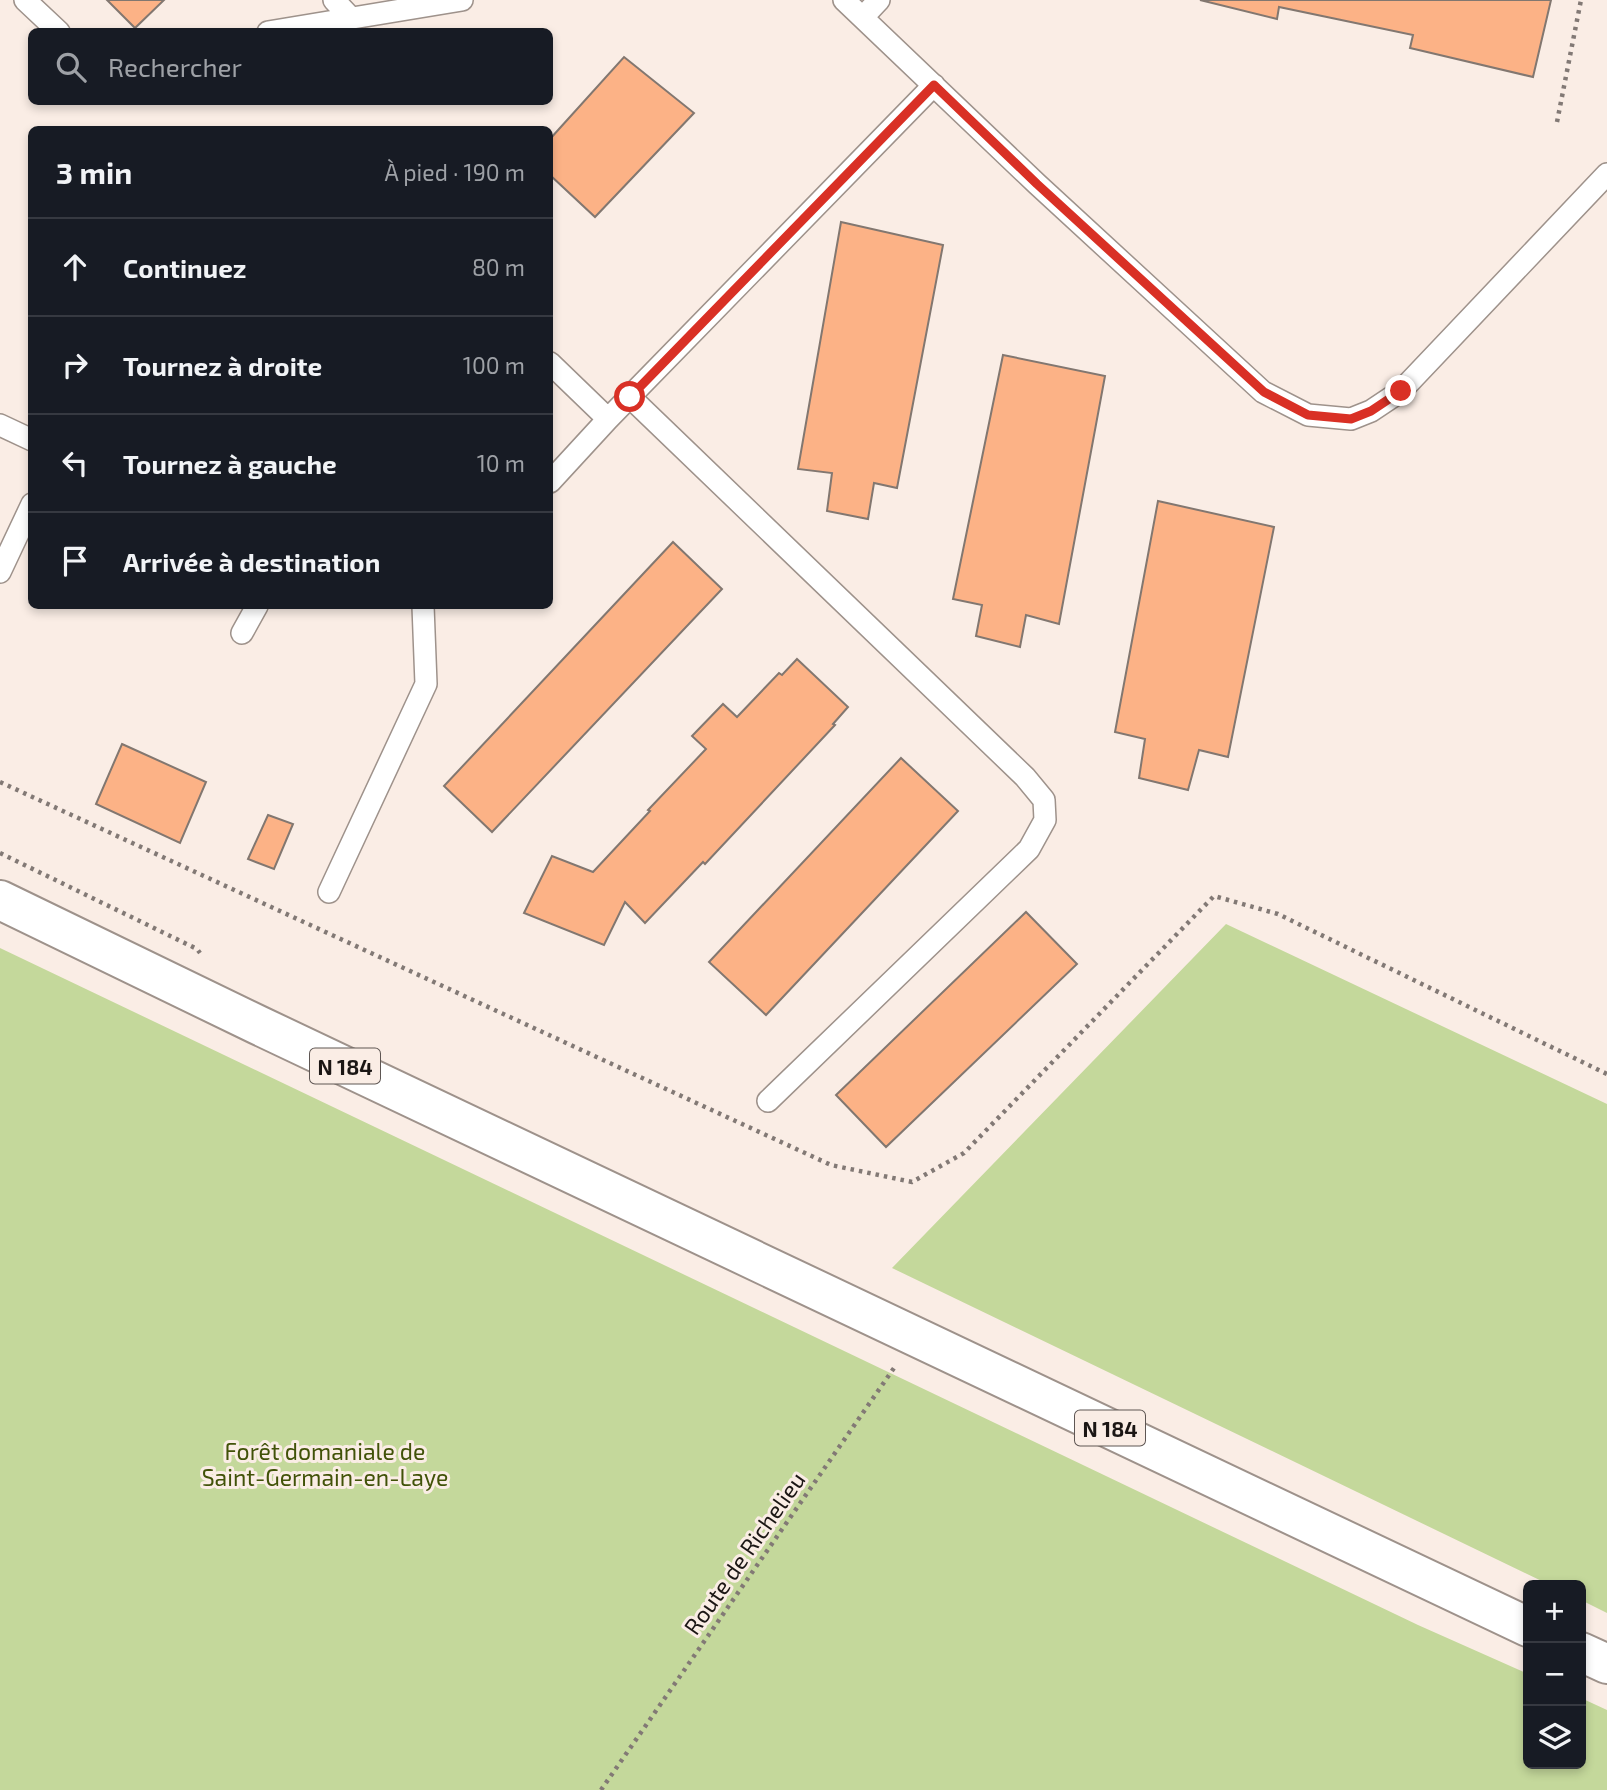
<!DOCTYPE html>
<html lang="fr">
<meta charset="utf-8">
<style>
body{margin:0;font-family:"Exo 2",sans-serif;background:#242831;color:#f1f3f6}
.controls{position:absolute;right:21px;bottom:21px;display:grid;overflow:hidden;border-radius:10px;box-shadow:0 4px 10px #0003}
.controls button{width:63px;height:63px;display:grid;place-items:center;padding:0;border:0;border-bottom:2px solid #363941;background:#171b24;color:#f1f3f6;font:35px sans-serif}
.stop{position:absolute;width:21px;height:21px;margin:-16px;border:5px solid #d93025;border-radius:50%;background:#fff}
.stop.end{background:#d93025;border-color:#fff;box-shadow:0 2px 7px #0008}
.list{margin:0;padding:0;list-style:none}
h2{display:flex;justify-content:space-between;align-items:center;height:91px;margin:0;padding:0 28px;font-size:30px}
h2 small{font-size:23px;font-weight:400;color:#9ea1a6}
.list li{display:grid;grid-template-columns:46px 1fr auto;gap:21px;align-items:center;box-sizing:border-box;height:98px;padding:0 28px;border-top:2px solid #363941}
.list b{display:block;font-size:26px;white-space:nowrap}
.list em{font-size:23px;font-style:normal;color:#9ea1a6}
.icon{flex:none;width:38px;height:38px;fill:none;stroke:currentColor;stroke-width:2;stroke-linecap:round;stroke-linejoin:round}
.map{position:relative;flex:none;width:1607px;height:1790px;overflow:hidden}
.search{position:absolute;background:#171b24;box-shadow:0 4px 10px #0003;left:28px;top:28px;width:525px;height:77px;display:flex;align-items:center;gap:18px;box-sizing:border-box;padding:0 24px;border-radius:10px;color:#9ea1a6;font-size:26px}
.panel{position:absolute;background:#171b24;box-shadow:0 4px 10px #0003;left:28px;top:126px;width:525px;height:483px;border-radius:10px}
.map>svg:first-child{display:block}
</style>
<div class="map">
<svg width="1607" height="1790" viewBox="0 0 1607 1790">
<rect width="100%" height="100%" fill="#faede5"/>
<path fill="#c4d89b" d="M1226,924L1607,1104V1613L1581,1600V1585H1550L892,1268Z
M0,948L1418,1625L1528,1674V1764H1581V1698L1607,1710V1790H0Z"/>
<path fill="#fcb286" stroke="#827770" stroke-width="2" d="M107,0H164L135,28Z
M1200,0H1551L1533,77L1410,48L1413,35L1279,7L1277,19Z
M624,57L694,113L595,217L550,175V139Z
M841,222L943,245L897,488L874,483L868,519L827,511L832,473L798,469Z
M1003,355L1105,376L1059,624L1026,615L1020,647L976,636L982,605L953,599Z
M1158,501L1274,527L1228,757L1199,750L1188,790L1139,778L1145,739L1115,732Z
M673,542L722,589L492,832L444,786Z
M797,659L848,707L833,724L835,725L705,864L703,862L645,923L625,902L604,945L524,913L552,856L593,872L650,811L648,810L706,749L692,736L723,704L737,717L779,673L782,675Z
M122,744L206,782L180,843L96,804Z
M901,758L958,811L766,1015L709,962Z
M268,815L293,824L274,869L248,859Z
M1026,912L1077,964L886,1147L836,1095Z"/>
<g fill="none" stroke-linecap="round" stroke-linejoin="round">
<g stroke="#9e928b" stroke-width="24">
<path id="lane" d="M25,0L59,32
M334,0L350,17
M844,0L1037,184L1263,392L1308,415L1351,419L1371,411L1401,391L1607,174
M863,17L879,0
M268,32L462,0
M550,363L608,419
M630,397L1025,777L1044,800L1045,820L1029,849L768,1101
M0,425L32,440
M550,482L608,419L934,85
M0,572L32,504
M242,633L257,606
M329,892L426,684L423,606"/>
</g>
<g stroke="#9e928b" stroke-width="42">
<path id="primary" d="M0,900L258,1025L1528,1627
M1581,1652L1607,1664"/>
</g>
<path stroke="#827975" stroke-width="4.5" stroke-dasharray="3.5 5" stroke-linecap="butt" d="M1557,122L1581,0
M0,782L831,1165L912,1182L964,1153L1214,896L1278,914L1607,1074
M0,853L197,949L200,953
M601,1790L894,1368"/>
<use href="#lane" stroke="#fff" stroke-width="21"/>
<use href="#primary" stroke="#fff" stroke-width="38"/>
</g>
<g fill="none" stroke-linecap="round" stroke-linejoin="round">
<path stroke="#d93025" stroke-width="9" d="M630,397L934,85L1037,184L1264,392L1308,415L1351,419L1371,411L1401,391"/>
</g>
<g text-anchor="middle" dominant-baseline="central" stroke-width="6" stroke-linejoin="round" paint-order="stroke">
<g fill="#faede5" stroke="#5e5653" stroke-width="2">
<rect x="310" y="1048.5" width="70" height="35" rx="5"/>
<rect x="1075" y="1410.5" width="70" height="35" rx="5"/>
</g>
<g font-size="21" font-weight="bold" fill="#1b1614">
<text x="345" y="1066">N 184</text>
<text x="1110" y="1428">N 184</text>
</g>
<g font-size="23" fill="#415208" stroke="#faede5">
<text x="325" y="1451">Forêt domaniale de<tspan x="325" dy="26">Saint-Germain-en-Laye</tspan></text>
</g>
<g font-size="23" fill="#1b1614" stroke="#faede5">
<text transform="translate(744 1553) rotate(-55)">Route de Richelieu</text>
</g>
</g>
</svg>
<div class="controls">
<button>+</button>
<button>−</button>
<button><svg class="icon" aria-label="layers" viewBox="0 0 24 24"><path d="M12 4l9 5-9 5-9-5zM3 14l9 5 9-5"/></svg></button>
</div>
<div class="stop" style="left:630px;top:397px"></div>
<div class="stop end" style="left:1401px;top:391px"></div>
<div class="search"><svg class="icon" aria-label="search" viewBox="0 0 24 24"><circle cx="10" cy="10" r="6"/><path d="M15 15l6 6"/></svg>Rechercher</div>
<section class="panel">
<h2>3 min<small>À pied · 190 m</small></h2>
<ul class="list">
<li><svg class="icon" aria-label="ahead" viewBox="0 0 24 24"><path d="M12 20V5M6 11l6-6 6 6"/></svg><div><b>Continuez</b></div><em>80 m</em></li>
<li><svg class="icon" aria-label="right" viewBox="0 0 24 24"><path d="M7 20v-9h11M14 6l5 5-5 5"/></svg><div><b>Tournez à droite</b></div><em>100 m</em></li>
<li><svg class="icon" aria-label="left" viewBox="0 0 24 24"><path d="M17 20v-9H6M10 6l-5 5 5 5"/></svg><div><b>Tournez à gauche</b></div><em>10 m</em></li>
<li><svg class="icon" aria-label="arrive" viewBox="0 0 24 24"><path d="M6 21V4h12l-3 4 3 4H6"/></svg><div><b>Arrivée à destination</b></div></li>
</ul>
</section>
</div>
